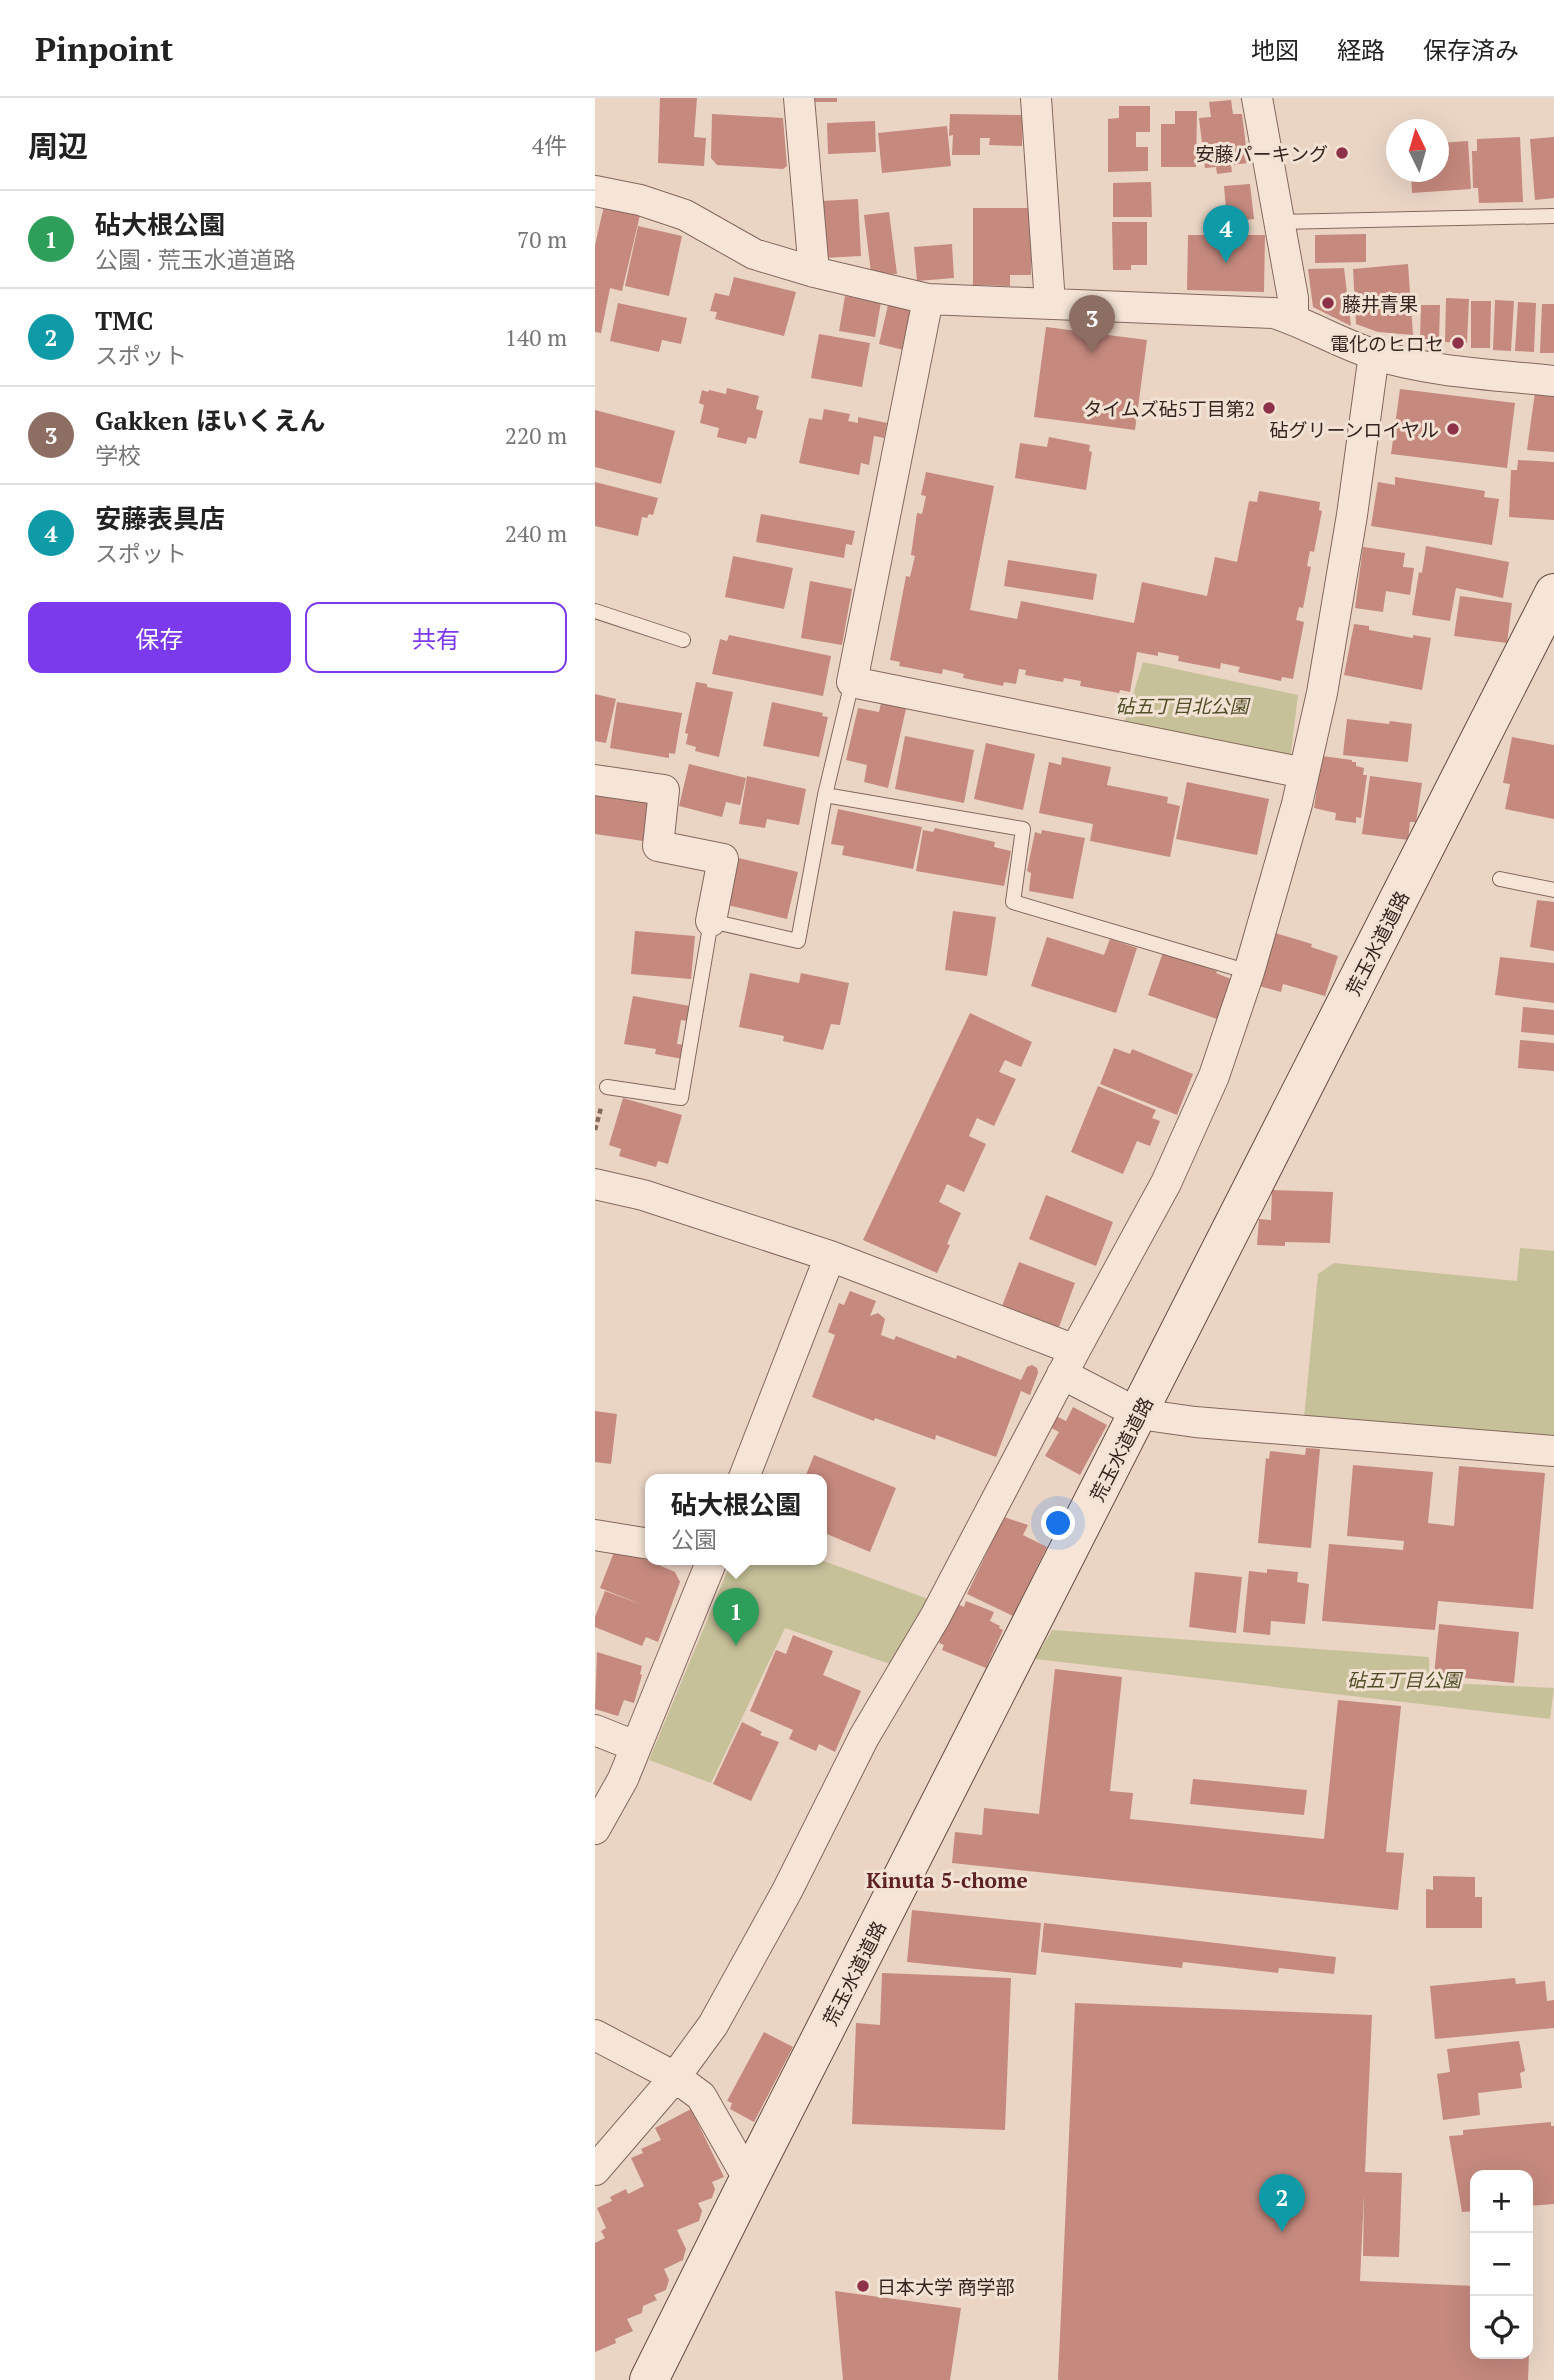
<!DOCTYPE html>
<html lang="ja">
<meta charset="utf-8">
<style>
body{margin:0;font-family:"PT Serif","Noto Sans JP",serif;background:#f6f6f6;color:#222}
.controls{position:absolute;right:21px;bottom:21px;display:grid;overflow:hidden;border-radius:14px;box-shadow:0 7px 28px #0002}
.controls button{width:63px;height:63px;display:grid;place-items:center;padding:0;border:0;border-bottom:2px solid #e0e0e0;background:#fff;color:#222;font:35px sans-serif}
.compass{position:absolute;left:791px;top:21px;width:63px;height:63px;border-radius:50%;background:#fff;box-shadow:0 7px 28px #0002;rotate:355deg}
.you{position:absolute;left:464px;top:1426px;width:24px;height:24px;margin:-18px;border:5px solid #fff;border-radius:50%;background:#1a73e8;box-shadow:0 0 0 10px #1a73e833}
.badge{display:grid;place-items:center;width:46px;height:46px;border-radius:50%;background:#7c3aed;color:#fff;font-size:23px;font-weight:700}
.pin{position:absolute;translate:-50% -58px;filter:drop-shadow(0 2px 4px #0008)}
.pin::after{content:'';position:absolute;top:37px;width:24px;height:21px;background:inherit;clip-path:polygon(0 0,100% 0,50% 100%)}
.popup{position:absolute;left:50px;top:1376px;width:182px;height:91px;box-sizing:border-box;display:grid;place-content:center;border-radius:14px;background:#fff;filter:drop-shadow(0 2px 5px #0005);font-size:23px;white-space:nowrap;color:#767676}
.popup b{font-size:26px;color:#222}
.popup::after{content:'';position:absolute;left:50%;top:100%;margin-left:-14px;border:14px solid transparent;border-top-color:#fff}
.list{margin:0;padding:0;list-style:none}
h2{display:flex;justify-content:space-between;align-items:center;height:91px;margin:0;padding:0 28px;font-size:30px}
h2 small{font-size:23px;font-weight:400;color:#767676}
.list li{display:grid;grid-template-columns:46px 1fr auto;gap:21px;align-items:center;box-sizing:border-box;height:98px;padding:0 28px;border-top:2px solid #e0e0e0}
.list b{display:block;font-size:26px;white-space:nowrap}
.list p{margin:0;font-size:23px;white-space:nowrap;color:#767676}
.list em{font-size:23px;font-style:normal;color:#767676}
.actions{display:flex;gap:14px;padding:21px 28px}
.actions a{flex:1;padding:16px 0;border:2px solid #7c3aed;border-radius:14px;text-align:center;font-size:24px;color:#7c3aed}
.actions .main{background:#7c3aed;color:#fff}
.icon{flex:none;width:38px;height:38px;fill:none;stroke:currentColor;stroke-width:2;stroke-linecap:round;stroke-linejoin:round}
.map{position:relative;flex:none;width:959px;height:2282px;overflow:hidden}
header{display:flex;align-items:center;gap:42px;box-sizing:border-box;height:98px;padding:0 35px;background:#fff;border-bottom:2px solid #e0e0e0}
header strong{font-size:33px}
nav{display:flex;gap:38px;margin-inline-start:auto;font-size:24px}
main{display:flex}
aside{flex:1;background:#fff}
.map>svg:first-child{display:block}
</style>
<header>
<strong>Pinpoint</strong>
<nav><a>地図</a><a>経路</a><a>保存済み</a></nav>
</header>
<main>
<aside>
<h2>周辺<small>4件</small></h2>
<ul class="list">
<li><span class="badge" style="background:#2e9e5b">1</span><div><b>砧大根公園</b><p>公園 · 荒玉水道道路</p></div><em>70 m</em></li>
<li><span class="badge" style="background:#0f9aa8">2</span><div><b>TMC</b><p>スポット</p></div><em>140 m</em></li>
<li><span class="badge" style="background:#8d6e63">3</span><div><b>Gakken ほいくえん</b><p>学校</p></div><em>220 m</em></li>
<li><span class="badge" style="background:#0f9aa8">4</span><div><b>安藤表具店</b><p>スポット</p></div><em>240 m</em></li>
</ul>
<div class="actions"><a class="main">保存</a><a>共有</a></div>
</aside>
<div class="map">
<svg width="959" height="2282" viewBox="0 0 959 2282">
<rect width="100%" height="100%" fill="#ead5c5"/>
<path fill="#c7c19a" d="M548,564L703,597L695,663L528,629Z
M925,1150L959,1153V1344L709,1320L723,1176L739,1165L922,1183Z
M137,1462H226L336,1502L298,1567L190,1530L116,1685L54,1662Z
M457,1532L834,1559V1584L959,1590L955,1621L440,1561Z"/>
<path fill="#c5897e" d="M65,0H102L99,39L111,40L109,68L63,65Z
M220,0H242V4H220Z
M636,2L638,16H647L653,65L636,67L637,74L622,76L621,69L610,70L604,20L616,19L614,4Z
M524,8H555V34H541V49H553V73L513,74V21L524,20Z
M580,13H602L601,69H566V26H580Z
M117,16L188,20L192,68L188,71L122,67L116,60Z
M355,16L428,17L427,48L394,47L395,40H385V57H357L358,37L354,38Z
M280,23L281,54L233,56L232,25Z
M352,28L356,68L287,75L283,35Z
M925,39L928,104L884,105L883,90H878L877,53H882V41Z
M959,39V100L940,102L935,41Z
M873,43L876,91L817,95L816,74H844V45Z
M556,84L557,119H518V85Z
M655,86L659,121L632,124L629,88Z
M263,101L266,158L229,160L226,103Z
M9,108L45,117L27,193L15,190L6,235L0,234V147Z
M378,110H436V177H415V188L378,187Z
M294,114L302,176L276,175L269,117Z
M517,124H552V167H536V172H518Z
M43,128L87,138L74,198L30,188Z
M771,136V164L720,165V137Z
M593,137H670L669,194L592,192Z
M357,146L359,180L322,183L319,149Z
M813,166L818,237L783,234L761,226L758,171Z
M749,170L756,228L718,209L713,171Z
M139,179L201,194L189,238L120,221L122,214L115,213L120,195L134,198Z
M250,198L286,204L280,239L244,233Z
M851,200L874,201L872,245L850,244Z
M900,202L919,203L916,253L898,252Z
M876,203H896L895,250H876Z
M923,204L941,205L939,254L920,253Z
M23,205L92,220L86,246L67,242L64,254L15,243Z
M947,206H959V255H945Z
M293,207L322,213L313,253L284,246Z
M826,207H845L844,243L825,242Z
M451,229L552,242L540,332L439,319Z
M224,236L275,245L267,289L216,280Z
M132,290L164,298L161,311L168,313L161,341L153,339L151,346L122,339L124,330L105,325L109,307L104,305L107,292L113,294L114,292L131,296Z
M805,291L920,305L912,370L796,356Z
M940,294L959,296V354L932,352Z
M229,311L255,316L253,323L263,325V319L292,325L289,340L279,338L274,367L266,365L264,377L204,365L214,320L227,322Z
M0,312L80,333L66,386L0,369Z
M454,339L495,347L494,353L497,354L491,392L420,380L425,345L452,349Z
M923,362L959,364V422L914,419L916,372H922Z
M331,374L399,388L375,512L422,521L426,503L539,525L547,484L612,498L620,459L642,464L654,403L662,404L664,393L725,404L724,412L727,413L719,454L715,453L712,468L716,469L708,510L704,509L701,522L709,524L698,581L687,579L686,583L643,574L645,569L626,565L625,571L583,563L584,558L563,554V558L542,554L535,594L525,592L524,595L485,588L486,583L469,580L468,584L430,577L431,572L424,571L421,586L409,584L408,588L368,580L369,576L348,571L347,576L304,568L305,564L295,562L311,478L315,479L320,458L316,457L322,415L327,416L331,398L326,397Z
M800,379L890,393L889,399L904,401L897,447L776,428L783,384L800,387Z
M0,384L63,400L58,417L54,416L52,420L47,419L43,438L0,428Z
M166,416L260,433L257,447L251,446L249,460L161,444Z
M831,448L914,464L908,500L861,490L855,523L817,517L824,474L827,475Z
M768,449L810,455L808,469L819,470L815,497L791,493L788,514L760,510Z
M138,458L198,470L189,511L130,499Z
M413,462L502,476L498,502L409,488Z
M215,483L257,491L247,547L206,540Z
M865,498L917,505L912,545L859,538Z
M759,526L774,528V532L818,540V537L836,540L827,592L749,577Z
M134,537L236,558L228,598L117,576L125,541L132,543Z
M101,584L112,586V589L138,594L124,659L100,653L101,649L91,646L93,636L90,635Z
M0,596L21,601L11,645L0,643Z
M22,604L87,615L80,656L74,655V660L15,650Z
M177,604L228,615L227,618L233,619L224,659L168,648Z
M286,605L311,611L293,690L269,684L272,667L251,662L263,610L284,614Z
M752,621L794,626L795,623L817,626L813,664L748,657Z
M310,638L379,652L369,705L300,691Z
M917,639L959,647V721L910,711L915,686L908,685Z
M391,645L440,656L428,712L379,701Z
M727,658L757,662V664H761V668L769,670L768,677H772L766,720L761,719V725L740,722L741,715L719,710Z
M467,659L516,669L512,687L573,699L572,705L585,708L575,759L495,743L498,726L444,715L454,664L466,667Z
M94,666L151,680L145,707L131,704L127,719L84,708Z
M152,678L211,691L204,727L172,721L170,730L144,726Z
M775,678L827,685L821,724H815L813,742L767,736Z
M592,684L674,701L662,757L581,741Z
M0,697L60,705L55,744L0,736Z
M243,711L327,729L318,771L247,757L249,748L236,746Z
M340,730L400,744L399,749L416,753L409,788L321,773L328,732L338,734Z
M447,732L490,740L478,801L434,793L436,775L432,773L440,734L446,736Z
M139,759L203,774L192,821L128,806Z
M942,802L959,804V853L935,849Z
M358,813L401,819L392,878L350,872Z
M40,833L100,838L96,881L36,876Z
M680,835L717,846L716,849L743,858L730,898L688,886L686,894L664,888Z
M452,839L509,857L515,841L542,850L521,915L436,888Z
M568,854L622,873L621,875L636,881L622,921L553,897Z
M905,859L959,865V905L900,897Z
M155,875L204,885L206,875L254,885L245,927L236,926L228,952L188,943L189,938L144,929Z
M38,898L95,908L92,923L86,922L82,946L91,947L88,961L60,956L61,951L29,946Z
M928,909L959,912V937L926,934Z
M375,915L437,944L426,969L410,962L404,974L421,981L399,1028L382,1020L374,1038L391,1046L369,1094L352,1086L344,1104L366,1115L352,1146L355,1147L342,1175L268,1142Z
M925,942L959,945V973L923,970Z
M519,950L535,956L537,951L598,976L582,1017L505,986Z
M503,988L561,1012L557,1020L565,1023L555,1048L542,1043L528,1076L476,1054Z
M28,1000L87,1017L73,1066L63,1063L61,1069L24,1058L26,1051L14,1047Z
M677,1092L738,1094L735,1145L690,1144V1148L662,1147L664,1121L676,1122Z
M451,1097L518,1124L501,1168L434,1141Z
M424,1164L480,1185L464,1229L407,1208Z
M255,1193L281,1203L275,1218L283,1215L290,1221L286,1237L299,1242L301,1238L361,1261L362,1257L426,1282L432,1269L437,1267L442,1270L443,1275L435,1297L426,1293L401,1359L341,1337L340,1342L280,1320L279,1323L217,1299L240,1237L233,1234L244,1205L249,1207Z
M478,1309L512,1327L485,1377L450,1358L464,1334L453,1328L459,1317L471,1323Z
M0,1313L22,1316L16,1366L0,1364Z
M711,1350L725,1351L716,1450L663,1445L671,1360L674,1361L675,1353L710,1357Z
M219,1357L301,1390L275,1454L227,1434V1382H209Z
M758,1367L838,1374L833,1425L859,1428L864,1368L950,1375L938,1511L843,1503L840,1532L727,1523L734,1446L808,1452L809,1443L752,1438Z
M409,1419L433,1427L428,1437L452,1449L418,1518L372,1496Z
M21,1449L80,1474L85,1484L63,1544L51,1539L47,1548L0,1529V1519L10,1493L48,1507L5,1490Z
M672,1471L703,1474L702,1484L714,1486L710,1526L676,1523L675,1537L648,1534L654,1473L672,1475Z
M600,1474L647,1479L641,1535L594,1529Z
M371,1503L399,1514L395,1523L405,1528L404,1530L408,1532L391,1570L347,1552L349,1547L344,1545L360,1505L369,1509Z
M844,1526L924,1534L919,1585L839,1577Z
M198,1537L238,1553L228,1577L266,1593L240,1654L224,1646L221,1653L194,1641L198,1632L155,1613L181,1552L191,1556Z
M2,1554L47,1568L45,1576L47,1577L39,1605L29,1602L23,1618L0,1611Z
M460,1571L527,1579L515,1693L538,1695L535,1721L729,1741L743,1602L806,1608L791,1754L809,1755L803,1812L357,1765L360,1734L387,1737L389,1710L444,1716Z
M147,1624L167,1634L165,1637L184,1644L156,1703L118,1686Z
M598,1681L712,1692L709,1717L595,1706Z
M838,1778L880,1779V1799H887V1830H831V1791L838,1792Z
M317,1812L446,1825L441,1877L312,1864Z
M449,1825L741,1859L739,1876L684,1870L683,1875L588,1864L587,1870L446,1854Z
M287,1875L416,1880L410,2032L257,2026L261,1925L285,1927Z
M920,1880L921,1886L950,1883L952,1903L959,1902V1930L840,1941L835,1888Z
M480,1905L777,1917L770,2074L807,2075L804,2159L768,2158L769,2096L765,2183L880,2188V2256H934L933,2282H463Z
M169,1934L198,1949L159,2024L135,2011L137,2005L132,2003Z
M924,1943L930,1973L925,1975L927,1990L883,1995L885,2017L848,2022L842,1976L855,1974L852,1951Z
M96,2011L129,2079L117,2084L120,2091L117,2100L103,2105L107,2113L104,2123L82,2132L91,2151L88,2162L69,2171L74,2182L71,2192L59,2197L62,2202L48,2208L47,2215L32,2221L38,2233L20,2241L21,2245L0,2254V2145L10,2140L6,2133L11,2130L2,2110L17,2103L15,2099L31,2091L33,2096L49,2088L36,2060L48,2055L46,2051L66,2042L60,2030Z
M956,2024V2028H959V2106L933,2108V2077H880V2113L867,2114L854,2038L868,2037V2032Z
M933,2190L937,2191L935,2246H933Z
M240,2193L366,2210L355,2282H248Z"/>
<g fill="none" stroke-linecap="round" stroke-linejoin="round">
<g stroke="#84675d" stroke-width="16">
<path id="service" d="M683,124L959,118
M0,513L88,542
M230,697L428,731L418,804L654,874
M905,781L959,792
M12,989L86,1000L116,823L203,843L230,697L257,584"/>
</g>
<g stroke="#84675d" stroke-width="32">
<path id="minor" d="M204,0L219,174
M441,0L455,206
M662,0L698,200V221
M0,93L45,102L90,117L159,156L219,174L333,201L679,215C713,226 744,245 778,256C833,274 902,277 959,283
M333,201L257,584L709,675
M0,682L69,692L63,748L128,761L116,823
M0,1086L48,1097L235,1158L480,1252
M467,1276L544,1316L600,1324L959,1353
M148,1382L235,1158
M0,1437L55,1446
M0,1632L40,1648
M0,1731L28,1681L117,1462
M0,1937L80,1979L106,1998L154,2082
M0,2072L80,1979L118,1927L192,1793L269,1639L340,1519L480,1252L571,1085L619,978L654,874L702,706L727,595L757,417L779,256"/>
</g>
<g stroke="#654940" stroke-width="40">
<path id="secondary" d="M54,2282L147,2095L959,495"/>
</g>
<path stroke="#84675d" stroke-width="4.5" stroke-dasharray="5 3.5" stroke-linecap="butt" d="M0,1032L6,1010"/>
<use href="#service" stroke="#f6e5d7" stroke-width="14"/>
<use href="#minor" stroke="#f6e5d7" stroke-width="30"/>
<use href="#secondary" stroke="#f6e5d7" stroke-width="38"/>
</g>
<g fill="#8e324a" stroke="#f2e2d4" stroke-width="2.5">
<circle cx="747" cy="55" r="7"/>
<circle cx="733" cy="205" r="7"/>
<circle cx="863" cy="245" r="7"/>
<circle cx="674" cy="310" r="7"/>
<circle cx="858" cy="331" r="7"/>
<circle cx="268" cy="2188" r="7"/>
</g>
<g text-anchor="middle" dominant-baseline="central" stroke-width="6" stroke-linejoin="round" paint-order="stroke">
<g font-size="19" fill="#35241f" stroke="#f2e2d4" text-anchor="end">
<text x="733" y="55">安藤パーキング</text>
<text x="747" y="205" text-anchor="start">藤井青果</text>
<text x="849" y="245">電化のヒロセ</text>
<text x="660" y="310">タイムズ砧5丁目第2</text>
<text x="844" y="331">砧グリーンロイヤル</text>
<text x="282" y="2188" text-anchor="start">日本大学 商学部</text>
</g>
<g font-size="19" font-style="italic" fill="#504f27" stroke="#f2e2d4">
<text x="587" y="607">砧五丁目北公園</text>
<text x="809" y="1581">砧五丁目公園</text>
</g>
<g font-size="19" fill="#35241f" stroke="#f2e2d4">
<text transform="translate(782 845) rotate(-63)">荒玉水道道路</text>
<text transform="translate(526 1351) rotate(-63)">荒玉水道道路</text>
<text transform="translate(259 1875) rotate(-63)">荒玉水道道路</text>
</g>
<g font-size="21" font-weight="bold" fill="#5e2225" stroke="#f2e2d4">
<text x="352" y="1782">Kinuta 5-chome</text>
</g>
</g>
</svg>
<div class="controls">
<button>+</button>
<button>−</button>
<button><svg class="icon" aria-label="locate" viewBox="0 0 24 24"><circle cx="12" cy="12" r="6"/><path d="M12 2v4M12 18v4M2 12h4M18 12h4"/></svg></button>
</div>
<svg class="compass" viewBox="-18 -18 36 36"><path d="M0-13l5 13h-10z" fill="#e53935"/><path d="M0 13l5-13h-10z" fill="#767676"/></svg>
<div class="you"></div>
<div class="pin badge" style="left:141px;top:1548px;background:#2e9e5b">1</div>
<div class="popup"><b>砧大根公園</b>公園</div>
<div class="pin badge" style="left:687px;top:2134px;background:#0f9aa8">2</div>
<div class="pin badge" style="left:497px;top:255px;background:#8d6e63">3</div>
<div class="pin badge" style="left:631px;top:165px;background:#0f9aa8">4</div>
</div>
</main>
